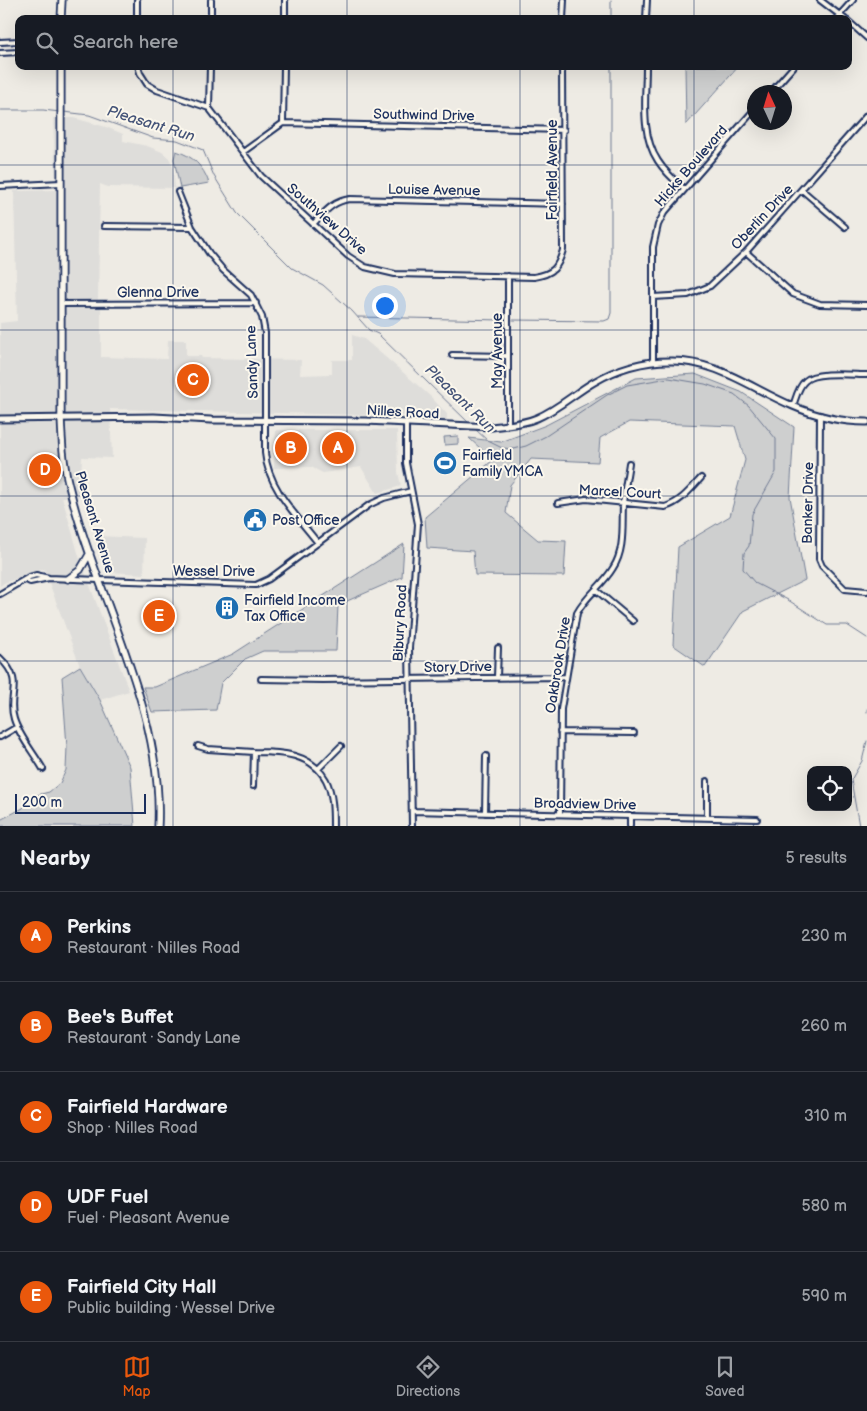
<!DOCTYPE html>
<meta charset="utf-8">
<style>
body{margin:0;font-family:"Balsamiq Sans",sans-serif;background:#20242c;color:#f1f3f6}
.controls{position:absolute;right:15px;bottom:15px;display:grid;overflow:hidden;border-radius:10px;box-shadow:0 5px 20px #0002}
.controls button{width:45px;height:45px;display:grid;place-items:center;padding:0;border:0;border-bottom:1px solid #363941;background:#171b24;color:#f1f3f6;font:25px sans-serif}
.compass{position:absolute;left:747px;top:85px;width:45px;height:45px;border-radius:50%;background:#171b24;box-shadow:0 5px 20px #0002;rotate:356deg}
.scale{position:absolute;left:15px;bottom:12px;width:131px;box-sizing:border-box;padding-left:5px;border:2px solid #1b2f5e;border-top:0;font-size:14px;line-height:18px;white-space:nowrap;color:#1b2f5e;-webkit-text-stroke:4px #fbf7ec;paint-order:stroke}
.you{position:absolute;left:384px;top:305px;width:18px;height:18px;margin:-12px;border:4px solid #fff;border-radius:50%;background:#1a73e8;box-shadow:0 0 0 8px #1a73e833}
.badge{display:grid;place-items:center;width:32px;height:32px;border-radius:50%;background:#ea580c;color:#fff;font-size:16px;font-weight:700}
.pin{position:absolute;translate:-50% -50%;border:2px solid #fff;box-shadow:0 1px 5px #0006}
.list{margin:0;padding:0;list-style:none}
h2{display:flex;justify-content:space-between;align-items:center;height:65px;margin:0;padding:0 20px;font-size:21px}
h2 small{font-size:16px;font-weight:400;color:#9ea1a6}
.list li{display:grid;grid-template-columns:32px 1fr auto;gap:15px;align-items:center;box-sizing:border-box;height:90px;padding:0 20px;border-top:1px solid #363941}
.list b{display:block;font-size:19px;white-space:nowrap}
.list p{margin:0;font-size:16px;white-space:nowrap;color:#9ea1a6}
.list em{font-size:16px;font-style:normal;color:#9ea1a6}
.icon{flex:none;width:28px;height:28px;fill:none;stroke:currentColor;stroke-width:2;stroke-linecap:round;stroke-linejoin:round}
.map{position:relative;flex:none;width:867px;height:826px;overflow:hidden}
.search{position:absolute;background:#171b24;box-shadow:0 5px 20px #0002;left:15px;right:15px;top:15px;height:55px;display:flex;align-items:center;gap:12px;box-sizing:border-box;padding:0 18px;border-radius:10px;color:#9ea1a6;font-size:19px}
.sheet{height:515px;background:#171b24}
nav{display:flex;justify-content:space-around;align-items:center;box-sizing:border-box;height:70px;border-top:1px solid #363941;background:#171b24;font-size:14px;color:#9ea1a6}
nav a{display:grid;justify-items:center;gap:2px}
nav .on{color:#ea580c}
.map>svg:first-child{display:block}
</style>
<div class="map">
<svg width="867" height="826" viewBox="0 0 867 826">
<rect width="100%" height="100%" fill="#eeebe4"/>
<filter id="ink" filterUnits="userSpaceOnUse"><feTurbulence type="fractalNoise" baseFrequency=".02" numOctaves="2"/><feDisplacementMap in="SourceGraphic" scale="10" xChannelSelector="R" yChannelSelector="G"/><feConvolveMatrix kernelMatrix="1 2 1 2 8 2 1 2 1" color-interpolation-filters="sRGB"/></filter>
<g filter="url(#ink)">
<path fill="#deddda" d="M53,118H74L106,127L123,134V141L147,146L162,152L169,158L173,166L175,188L108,187L100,184L98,300L101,307V357L167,359L168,340H186V356H201L202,358L301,360L300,375L332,374V360H352V335L364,339L391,362L430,396L447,414V420L404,416L110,409L112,458L82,457L80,496L62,497L79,556L129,691L100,700L80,666L44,569L4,583L0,586V323L17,321L14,191L56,190Z
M276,430H397L398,472L401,486L377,493L361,467L323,473L311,467L274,468Z
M96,536L145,538L144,574L108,572Z"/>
<path fill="#cecfcf" stroke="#747f96" d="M685,66H739L686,125Z
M176,151C193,156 203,166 209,183L180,188L174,159Z
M695,374L741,392L794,427L790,497L805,580L743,611L705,667L673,645L678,547L730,516L745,460L735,426L629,422L600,438L598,462L531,459L510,485L506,513L538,540L566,541L564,576L475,575L473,551L427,548L425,517L493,460L469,438L501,442L546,425L636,378Z
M458,436V444L445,445L444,437Z
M404,544L402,577L338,605L336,651H263L245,659L221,683L216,710L152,712L143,687H155L233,654Z
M80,666L100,700L130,767L135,826H0V820L23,808L33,796L49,792L60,783L66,770L67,747L62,677Z"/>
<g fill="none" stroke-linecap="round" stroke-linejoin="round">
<path stroke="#6d7892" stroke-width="1" d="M611,0V19
M0,110H43L60,112
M64,112L89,115L153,138L177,140L203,150L214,176L237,213L292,268L323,285L352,311L369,330L378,334L471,425
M358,317L502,320
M513,320L604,321L609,319L611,313V66
M475,429L488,441L502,448L514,449L526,446L546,436L607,395L627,385L669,378L705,384L734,394L749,406L776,439V472L752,514L749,546L744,553L743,569L755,583L788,600L827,625H847L867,638
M867,709V712
M859,826L851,780L862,761L867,741"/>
<g stroke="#1b2f5e" stroke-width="8">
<path id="street" d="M820,0L845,19
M137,19V0
M211,19V0
M285,19V0
M563,19L564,0
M646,19L647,0
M836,19L853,0
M848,21L867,38
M0,42L19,41
M0,53L19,52
M138,66L140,73L147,84L157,90L209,108L261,176L348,256L365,267L395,274L534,277C553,274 558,268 563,250L562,66
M646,66C646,97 640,134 658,161C665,172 675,181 684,189
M771,92L794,66
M209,108L210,66
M283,123L564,130
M283,123L284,66
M243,152L283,123
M0,186L61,183
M802,190L845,227
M178,192L192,227L209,253L223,270L251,295L262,317L265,333V453C268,488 297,516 318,543
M313,224C325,212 333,201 350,199L563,204
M104,226L192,227
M746,252L793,294L820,304L867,305
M653,297L688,295L710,286L746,252L867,115
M61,304L256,303
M452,355L507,356
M653,362V247L658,225L664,213L754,110
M793,406C796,398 798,387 805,381C815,371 852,375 867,375
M820,415L819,559L822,566L845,589L867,591
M406,422V463L418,524L409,648L412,826
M508,425V276
M558,503L586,499L665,507C681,502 690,490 701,478
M26,580L30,582L49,578
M596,590L633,621
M0,594L29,577L36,575L49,578L99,580L256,585L269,579L369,505L384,498L411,491
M0,658C26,683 6,694 14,719C19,736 34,753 43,769
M497,677L498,648
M261,679L323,680L565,677
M560,732L634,733
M0,737L17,727
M198,746L208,749C223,750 239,751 254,752C281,752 311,753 326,780C333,794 333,811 333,826
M318,769L341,746
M253,786L254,752
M412,811L757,819
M485,813L486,756
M560,814L561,709L577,613C586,596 603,585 613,568C625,550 622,526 623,505C624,491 627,477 629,463
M630,816V826
M707,818V781"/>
</g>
<g stroke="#1b2f5e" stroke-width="9">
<path id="secondary" d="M0,419L154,417L211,420L366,421L492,427C507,425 523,424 537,418C558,409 575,393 594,382C618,368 643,361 670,361C717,360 752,389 793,406C816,416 842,422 867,422"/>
</g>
<g stroke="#1b2f5e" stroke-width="9">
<path id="primary" d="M61,19L62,0
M61,66V418C62,441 63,463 69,486C96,597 164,709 158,826
M68,579L80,570L90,553"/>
</g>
<use href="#street" stroke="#fbf7ec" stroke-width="4"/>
<use href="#secondary" stroke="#fbf7ec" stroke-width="5"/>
<use href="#primary" stroke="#fbf7ec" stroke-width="5.5"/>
</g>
</g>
<path fill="none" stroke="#1b2f5e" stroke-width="1" stroke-opacity="0.55" d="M173,0V19M347,0V19M520,0V19M694,0V19M173,66V826M347,66V826M520,66V826M694,66V826M0,165H867M0,330H867M0,496H867M0,661H867"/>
<defs>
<g id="stadium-disc" transform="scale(1.25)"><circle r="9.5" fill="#1f6fb2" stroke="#fbf7ec"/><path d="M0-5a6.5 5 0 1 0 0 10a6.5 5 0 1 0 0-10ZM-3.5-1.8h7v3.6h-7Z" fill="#fff"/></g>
<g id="civic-disc" transform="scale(1.25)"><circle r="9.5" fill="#1f6fb2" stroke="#fbf7ec"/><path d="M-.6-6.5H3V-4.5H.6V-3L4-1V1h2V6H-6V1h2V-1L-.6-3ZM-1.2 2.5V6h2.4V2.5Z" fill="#fff"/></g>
<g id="building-disc" transform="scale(1.25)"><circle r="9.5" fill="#1f6fb2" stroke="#fbf7ec"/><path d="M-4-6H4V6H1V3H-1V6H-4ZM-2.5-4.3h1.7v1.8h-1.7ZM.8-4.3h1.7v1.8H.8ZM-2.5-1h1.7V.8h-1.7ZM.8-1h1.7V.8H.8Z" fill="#fff"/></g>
</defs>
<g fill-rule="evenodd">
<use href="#stadium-disc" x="445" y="463"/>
<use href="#civic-disc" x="255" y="520"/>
<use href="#building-disc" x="227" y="608"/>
</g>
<g text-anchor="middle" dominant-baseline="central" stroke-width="4" stroke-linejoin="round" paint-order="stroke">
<g font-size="14" fill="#1b2f5e" stroke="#fbf7ec">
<text transform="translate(424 115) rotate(1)">Southwind Drive</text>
<text transform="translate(691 166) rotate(-49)">Hicks Boulevard</text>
<text transform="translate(552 170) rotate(-90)">Fairfield Avenue</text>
<text transform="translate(434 190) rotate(1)">Louise Avenue</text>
<text transform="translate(762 217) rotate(-47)">Oberlin Drive</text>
<text transform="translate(327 219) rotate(41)">Southview Drive</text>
<text x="158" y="292">Glenna Drive</text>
<text transform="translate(497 351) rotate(-90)">May Avenue</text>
<text transform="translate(252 362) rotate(-92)">Sandy Lane</text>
<text transform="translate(403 412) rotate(3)">Nilles Road</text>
<text transform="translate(620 492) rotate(3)">Marcel Court</text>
<text transform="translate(808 503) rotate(-89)">Banker Drive</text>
<text transform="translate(95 522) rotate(73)">Pleasant Avenue</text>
<text x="214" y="571">Wessel Drive</text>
<text transform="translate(400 623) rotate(-87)">Bibury Road</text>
<text transform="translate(558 665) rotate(-81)">Oakbrook Drive</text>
<text transform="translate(458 667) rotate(-1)">Story Drive</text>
<text transform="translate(585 804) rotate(1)">Broadview Drive</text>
</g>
<g font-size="14" fill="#1b2f5e" stroke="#fbf7ec" text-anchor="start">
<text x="462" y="455">Fairfield<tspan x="462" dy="16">Family YMCA</tspan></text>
<text x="272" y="520">Post Office</text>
<text x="244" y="600">Fairfield Income<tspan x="244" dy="16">Tax Office</tspan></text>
</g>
<g font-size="15" font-style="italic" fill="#445378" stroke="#fbf7ec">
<text transform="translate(151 124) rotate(17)">Pleasant Run</text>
<text transform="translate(460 399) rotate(44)">Pleasant Run</text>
</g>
</g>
</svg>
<div class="controls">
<button><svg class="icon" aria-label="locate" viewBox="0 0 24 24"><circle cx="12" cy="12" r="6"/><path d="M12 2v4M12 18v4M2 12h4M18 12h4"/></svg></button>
</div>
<svg class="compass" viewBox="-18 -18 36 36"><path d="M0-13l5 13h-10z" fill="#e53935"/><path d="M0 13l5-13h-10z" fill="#9ea1a6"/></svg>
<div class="scale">200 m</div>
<div class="you"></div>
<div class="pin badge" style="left:338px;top:448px">A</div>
<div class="pin badge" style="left:291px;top:448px">B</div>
<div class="pin badge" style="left:193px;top:380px">C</div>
<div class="pin badge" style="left:45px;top:470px">D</div>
<div class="pin badge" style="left:159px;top:616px">E</div>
<div class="search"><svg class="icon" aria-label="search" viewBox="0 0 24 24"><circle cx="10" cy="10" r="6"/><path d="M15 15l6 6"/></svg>Search here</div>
</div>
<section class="sheet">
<h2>Nearby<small>5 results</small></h2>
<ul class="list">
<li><span class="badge">A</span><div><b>Perkins</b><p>Restaurant · Nilles Road</p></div><em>230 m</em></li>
<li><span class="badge">B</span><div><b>Bee's Buffet</b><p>Restaurant · Sandy Lane</p></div><em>260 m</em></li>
<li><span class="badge">C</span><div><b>Fairfield Hardware</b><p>Shop · Nilles Road</p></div><em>310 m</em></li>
<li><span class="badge">D</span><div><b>UDF Fuel</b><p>Fuel · Pleasant Avenue</p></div><em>580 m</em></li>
<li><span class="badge">E</span><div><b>Fairfield City Hall</b><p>Public building · Wessel Drive</p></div><em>590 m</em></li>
</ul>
</section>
<nav>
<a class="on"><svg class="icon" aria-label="map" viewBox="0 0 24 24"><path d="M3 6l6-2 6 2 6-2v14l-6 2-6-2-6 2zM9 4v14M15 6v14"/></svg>Map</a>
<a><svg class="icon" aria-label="directions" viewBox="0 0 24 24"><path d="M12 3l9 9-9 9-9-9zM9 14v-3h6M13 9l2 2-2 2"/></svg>Directions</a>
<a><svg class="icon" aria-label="saved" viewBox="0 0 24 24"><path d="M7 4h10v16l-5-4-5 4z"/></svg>Saved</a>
</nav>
